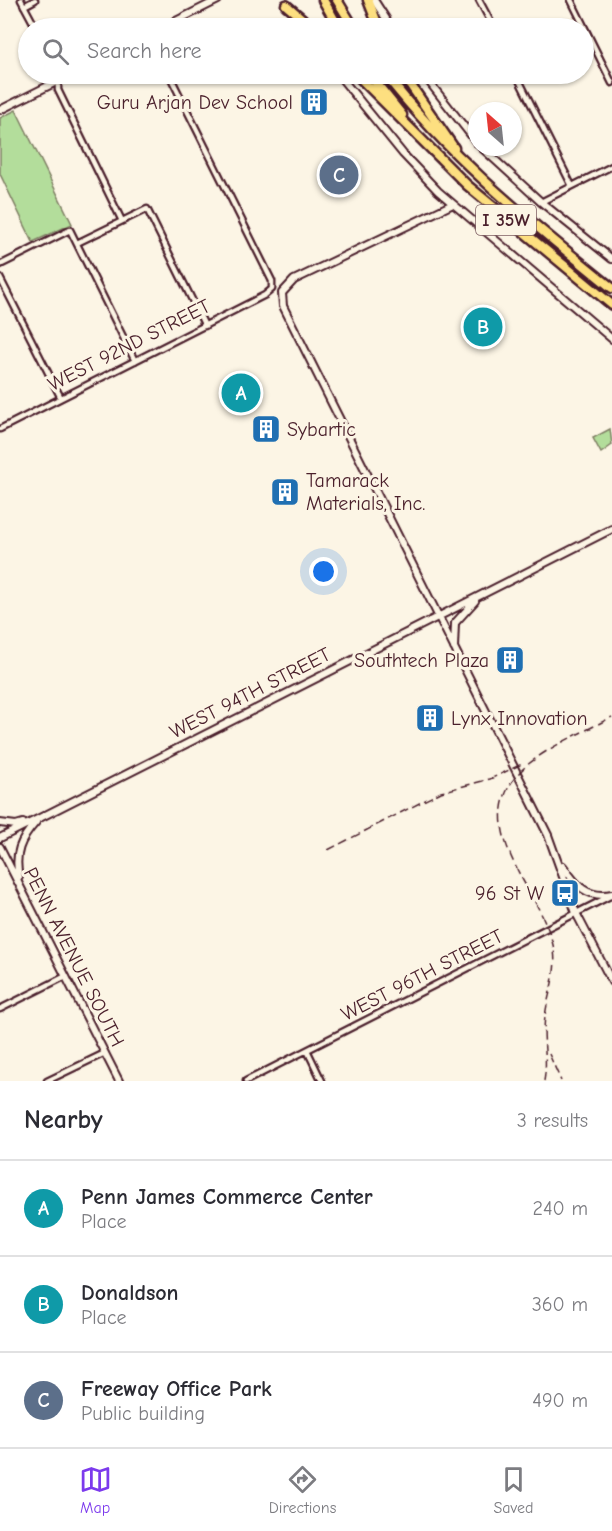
<!DOCTYPE html>
<style>
body{margin:0;font-family:"Comic Neue",sans-serif;background:#f2f2f3;color:#2b2b33}
.compass{position:absolute;left:468px;top:102px;width:54px;height:54px;border-radius:50%;background:#fff;box-shadow:0 2px 4px #0004;rotate:333deg}
.you{position:absolute;left:324px;top:572px;width:21px;height:21px;margin:-15px;border:4px solid #fff;border-radius:50%;background:#1a73e8;box-shadow:0 0 0 9px #1a73e833}
.badge{display:grid;place-items:center;width:39px;height:39px;border-radius:50%;background:#7c3aed;color:#fff;font-size:20px;font-weight:700}
.pin{position:absolute;translate:-50% -50%;border:3px solid #fff;box-shadow:0 2px 6px #0006}
.list{margin:0;padding:0;list-style:none}
h2{display:flex;justify-content:space-between;align-items:center;height:78px;margin:0;padding:0 24px;font-size:26px}
h2 small{font-size:20px;font-weight:400;color:#7c7c81}
.list li{display:grid;grid-template-columns:39px 1fr auto;gap:18px;align-items:center;box-sizing:border-box;height:96px;padding:0 24px;border-top:2px solid #e1e1e2}
.list b{display:block;font-size:22px;white-space:nowrap}
.list p{margin:0;font-size:20px;white-space:nowrap;color:#7c7c81}
.list em{font-size:20px;font-style:normal;color:#7c7c81}
.icon{flex:none;width:33px;height:33px;fill:none;stroke:currentColor;stroke-width:2;stroke-linecap:round;stroke-linejoin:round}
.map{position:relative;flex:none;width:612px;height:1081px;overflow:hidden}
.search{position:absolute;background:#fff;box-shadow:0 2px 4px #0004;left:18px;right:18px;top:18px;height:66px;display:flex;align-items:center;gap:15px;box-sizing:border-box;padding:0 21px;border-radius:33px;color:#7c7c81;font-size:22px}
.sheet{height:366px;background:#fff}
nav{display:flex;justify-content:space-around;align-items:center;box-sizing:border-box;height:84px;border-top:2px solid #e1e1e2;background:#fff;font-size:16px;color:#7c7c81}
nav a{display:grid;justify-items:center;gap:3px}
nav .on{color:#7c3aed}
.map>svg:first-child{display:block}
</style>
<div class="map">
<svg width="612" height="1081" viewBox="0 0 612 1081">
<rect width="100%" height="100%" fill="#fcf5e5"/>
<filter id="ink" filterUnits="userSpaceOnUse"><feTurbulence type="fractalNoise" baseFrequency=".0167" numOctaves="2"/><feDisplacementMap in="SourceGraphic" scale="12" xChannelSelector="R" yChannelSelector="G"/><feConvolveMatrix kernelMatrix="1 2 1 2 8 2 1 2 1" color-interpolation-filters="sRGB"/></filter>
<g filter="url(#ink)">
<path fill="#b3dd9b" stroke="#7e7e63" stroke-width="1.5" d="M16,110L72,224L33,242L0,174V118Z
M610,429L612,445L601,453L593,438Z"/>
<g fill="none" stroke-linecap="round" stroke-linejoin="round">
<g stroke="#4a1f2b" stroke-width="9">
<path id="street" d="M21,0L36,28
M479,0L494,28
M571,0L612,83
M24,6L35,0
M58,74V90L122,221
M516,74L572,186
M541,202L612,166
M77,243L147,209L205,326
M0,265L70,230L135,361
M0,278L61,398
M0,429L265,295L272,289V281L169,74
M0,1009L66,976
M307,1050L322,1081
M47,1081L105,1053
M246,1081L612,895"/>
</g>
<g stroke="#4a1f2b" stroke-width="10">
<path id="secondary" d="M374,0L392,28
M295,17L304,28
M162,28L218,0
M338,74L403,154L438,191L612,339
M423,74L477,143
M0,110L72,74
M481,147L541,202L612,259
M453,204L294,280L282,293L283,306L548,835L576,913L612,982
M454,648L455,623L475,601
M0,823L16,825L23,823
M0,838L612,529
M0,847L119,1081
M563,866C576,885 587,899 612,894
M19,877C14,854 20,840 36,822"/>
</g>
<g stroke="#4a1f2b" stroke-width="13">
<path id="highway" d="M323,0L339,28
M337,0L354,28
M368,0L379,28
M286,5L313,28
M356,74L467,185L612,305
M369,74L402,115
M385,74C453,161 527,219 612,288
M403,74L454,148"/>
</g>
<use href="#street" stroke="#fcf5e5" stroke-width="4.5"/>
<use href="#secondary" stroke="#fcf5e5" stroke-width="6"/>
<use href="#highway" stroke="#fddf80" stroke-width="8"/>
<path stroke="#4a1f2b" stroke-width="1.5" stroke-dasharray="9 4.5" stroke-linecap="butt" d="M328,850L441,792L490,779L522,764
M549,1054L561,1081
M544,1081C548,1059 542,1039 545,1017C548,992 559,971 553,945C547,918 528,892 516,867C469,775 545,752 612,717"/>
</g>
</g>
<defs>
<g id="building-square" transform="scale(1.5)"><rect x="-9" y="-9" width="18" height="18" rx="4" fill="#1f6fb2" stroke="#fcf5e5"/><path d="M-4-6H4V6H1V3H-1V6H-4ZM-2.5-4.3h1.7v1.8h-1.7ZM.8-4.3h1.7v1.8H.8ZM-2.5-1h1.7V.8h-1.7ZM.8-1h1.7V.8H.8Z" fill="#fff"/></g>
<g id="bus-square" transform="scale(1.5)"><rect x="-9" y="-9" width="18" height="18" rx="4" fill="#1f6fb2" stroke="#fcf5e5"/><path d="M-5-6H5V4H4V6H2V4H-2V6H-4V4H-5ZM-3.5-4V0h7V-4ZM-3.5 1.2v1.5H-2V1.2ZM2 1.2v1.5H3.5V1.2Z" fill="#fff"/></g>
</defs>
<g fill-rule="evenodd">
<use href="#building-square" x="314" y="102"/>
<use href="#building-square" x="266" y="429"/>
<use href="#building-square" x="285" y="492"/>
<use href="#building-square" x="510" y="660"/>
<use href="#building-square" x="430" y="718"/>
<use href="#bus-square" x="565" y="893"/>
</g>
<g text-anchor="middle" dominant-baseline="central" stroke-width="6" stroke-linejoin="round" paint-order="stroke">
<rect fill="#fcf5e5" stroke="#7f5f63" stroke-width="1.5" x="476" y="205" width="60" height="30" rx="4.5"/>
<g font-size="18" font-weight="bold" fill="#4a1f2b">
<text x="506" y="220">I 35W</text>
</g>
<g font-size="20" fill="#4a1f2b" stroke="#fcf5e5" text-anchor="end">
<text x="293" y="102">Guru Arjan Dev School</text>
<text x="287" y="429" text-anchor="start">Sybartic</text>
<text x="306" y="480" text-anchor="start">Tamarack<tspan x="306" dy="23">Materials, Inc.</tspan></text>
<text x="489" y="660">Southtech Plaza</text>
<text x="451" y="718" text-anchor="start">Lynx Innovation</text>
<text x="544" y="893">96 St W</text>
</g>
<g font-size="20" fill="#4a1f2b" stroke="#fcf5e5">
<text transform="translate(129 345) rotate(-27)">WEST 92ND STREET</text>
<text transform="translate(250 693) rotate(-27)">WEST 94TH STREET</text>
<text transform="translate(74 957) rotate(63)">PENN AVENUE SOUTH</text>
<text transform="translate(422 975) rotate(-27)">WEST 96TH STREET</text>
</g>
</g>
</svg>
<svg class="compass" viewBox="-18 -18 36 36"><path d="M0-13l5 13h-10z" fill="#e53935"/><path d="M0 13l5-13h-10z" fill="#7c7c81"/></svg>
<div class="you"></div>
<div class="pin badge" style="left:241px;top:393px;background:#0f9aa8">A</div>
<div class="pin badge" style="left:483px;top:327px;background:#0f9aa8">B</div>
<div class="pin badge" style="left:339px;top:175px;background:#5c6f8a">C</div>
<div class="search"><svg class="icon" aria-label="search" viewBox="0 0 24 24"><circle cx="10" cy="10" r="6"/><path d="M15 15l6 6"/></svg>Search here</div>
</div>
<section class="sheet">
<h2>Nearby<small>3 results</small></h2>
<ul class="list">
<li><span class="badge" style="background:#0f9aa8">A</span><div><b>Penn James Commerce Center</b><p>Place</p></div><em>240 m</em></li>
<li><span class="badge" style="background:#0f9aa8">B</span><div><b>Donaldson</b><p>Place</p></div><em>360 m</em></li>
<li><span class="badge" style="background:#5c6f8a">C</span><div><b>Freeway Office Park</b><p>Public building</p></div><em>490 m</em></li>
</ul>
</section>
<nav>
<a class="on"><svg class="icon" aria-label="map" viewBox="0 0 24 24"><path d="M3 6l6-2 6 2 6-2v14l-6 2-6-2-6 2zM9 4v14M15 6v14"/></svg>Map</a>
<a><svg class="icon" aria-label="directions" viewBox="0 0 24 24"><path d="M12 3l9 9-9 9-9-9zM9 14v-3h6M13 9l2 2-2 2"/></svg>Directions</a>
<a><svg class="icon" aria-label="saved" viewBox="0 0 24 24"><path d="M7 4h10v16l-5-4-5 4z"/></svg>Saved</a>
</nav>
